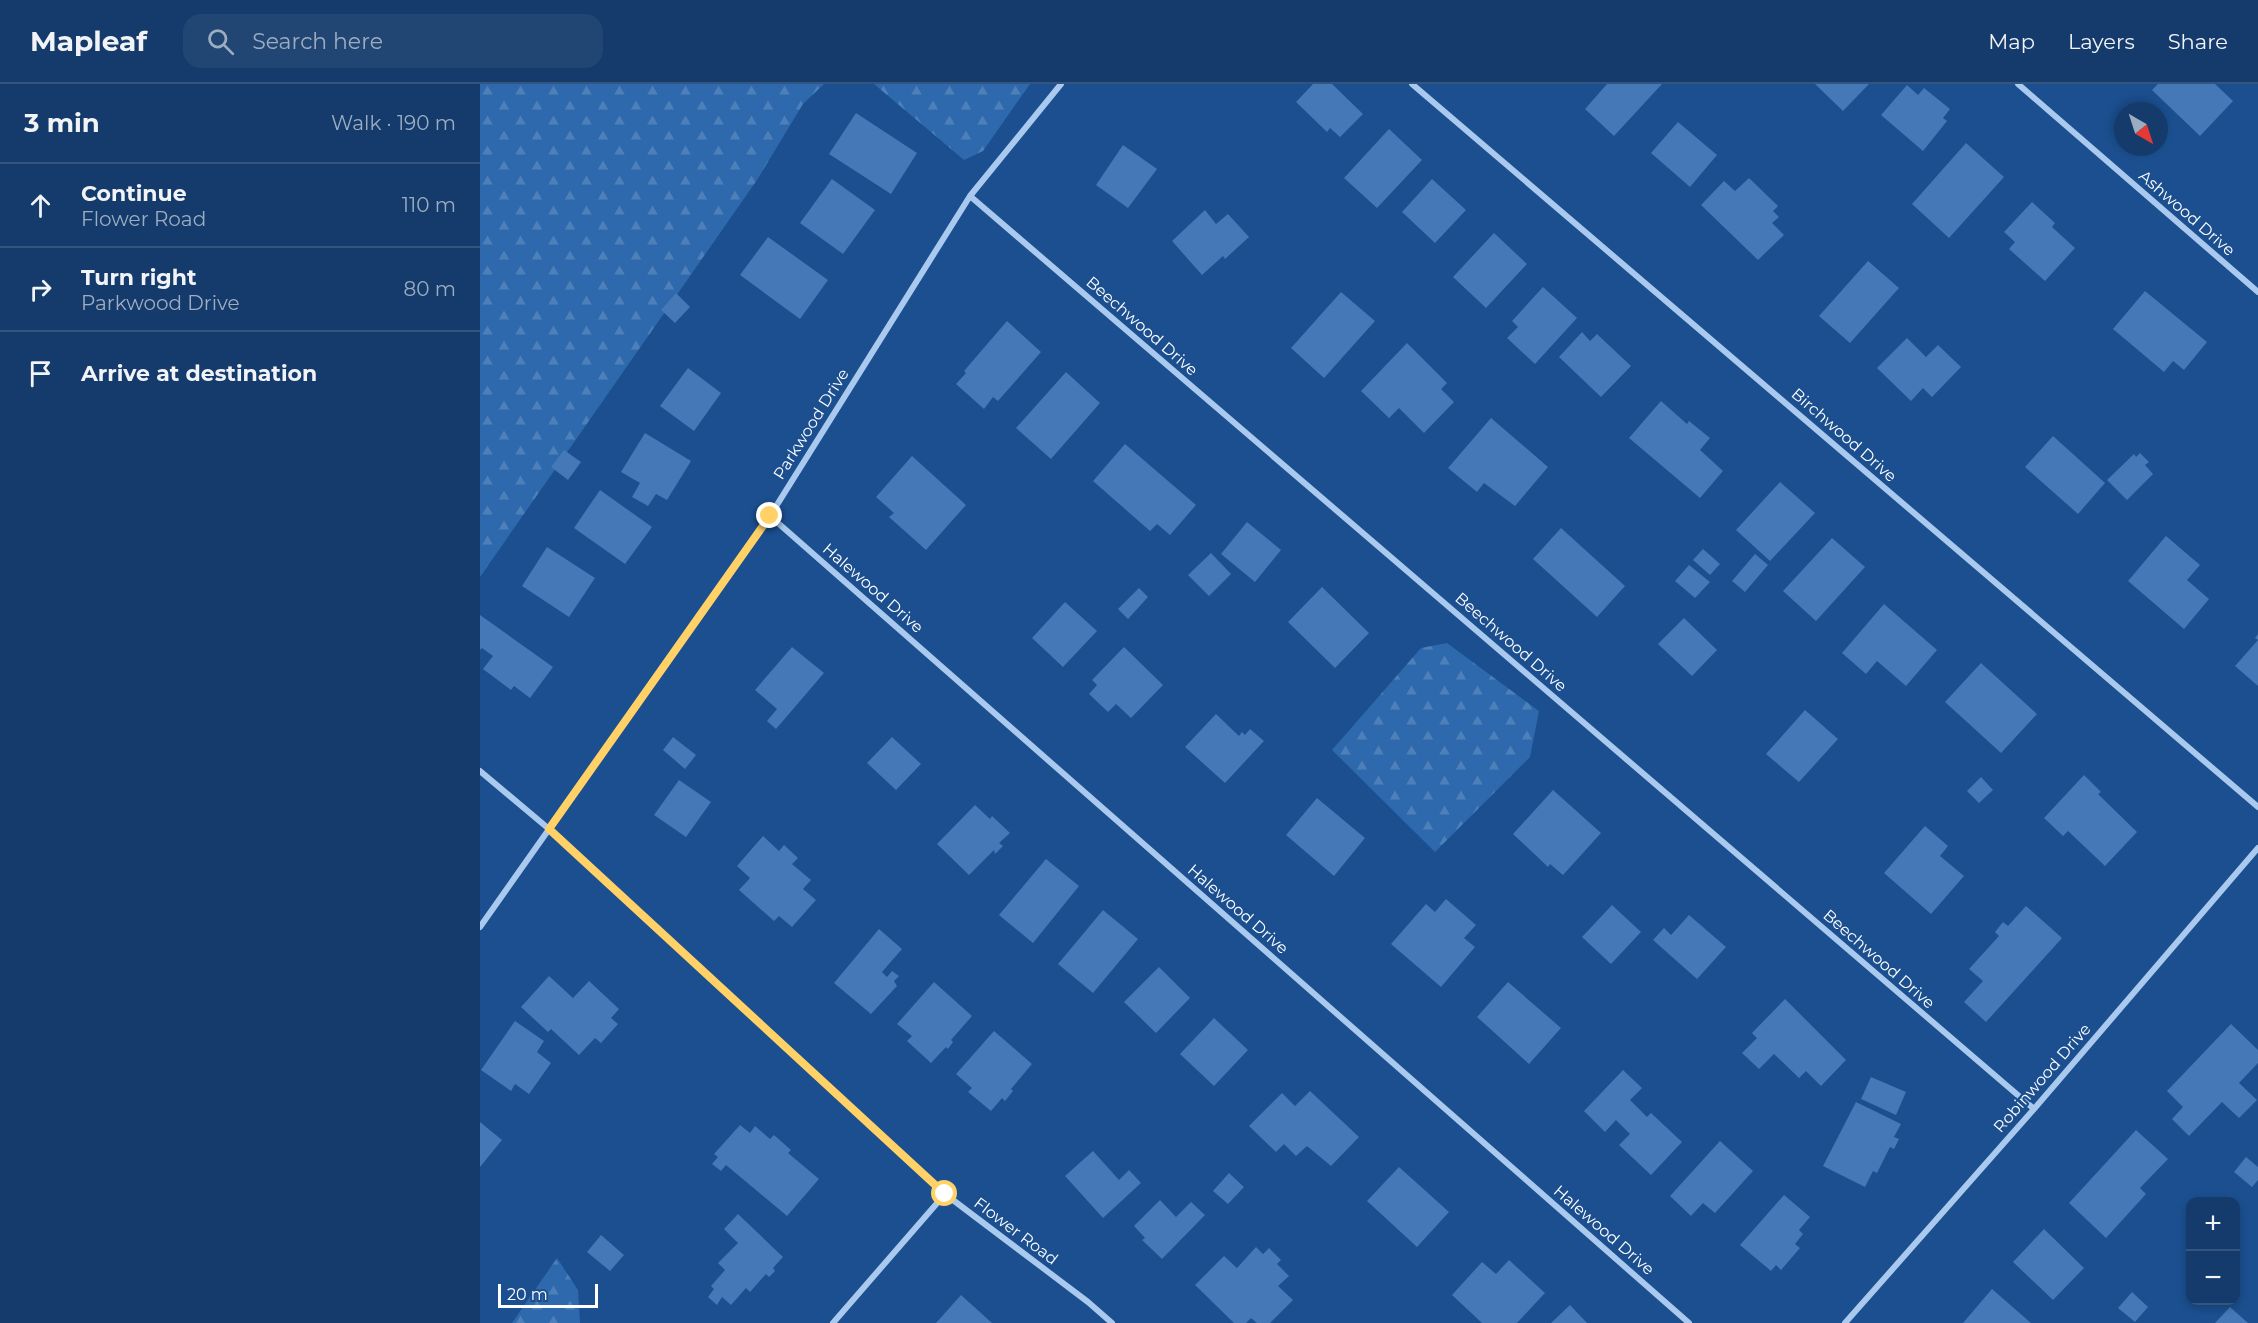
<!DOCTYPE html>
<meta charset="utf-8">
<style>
body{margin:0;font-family:Montserrat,sans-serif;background:#214673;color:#f1f3f6}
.controls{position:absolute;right:18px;bottom:18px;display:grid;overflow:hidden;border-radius:12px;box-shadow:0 3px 9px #0003}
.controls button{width:54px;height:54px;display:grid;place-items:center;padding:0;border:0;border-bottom:2px solid #33557e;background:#143b6b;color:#f1f3f6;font:30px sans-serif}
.compass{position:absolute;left:1634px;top:18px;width:54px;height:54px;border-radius:50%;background:#143b6b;box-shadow:0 3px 9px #0003;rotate:141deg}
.scale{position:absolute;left:18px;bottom:15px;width:100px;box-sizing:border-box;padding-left:6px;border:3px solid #fff;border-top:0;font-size:16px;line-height:21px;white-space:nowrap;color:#fff;-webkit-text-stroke:4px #1b4f8f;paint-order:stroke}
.stop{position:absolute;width:18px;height:18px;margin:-14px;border:4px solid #ffd166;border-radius:50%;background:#fff}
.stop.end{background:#ffd166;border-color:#fff;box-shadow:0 2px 6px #0008}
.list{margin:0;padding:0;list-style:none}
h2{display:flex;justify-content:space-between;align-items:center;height:78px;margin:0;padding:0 24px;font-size:26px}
h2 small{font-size:20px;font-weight:400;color:#9dadc1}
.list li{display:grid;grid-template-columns:39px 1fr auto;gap:18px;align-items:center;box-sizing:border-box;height:84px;padding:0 24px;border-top:2px solid #33557e}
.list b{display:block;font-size:22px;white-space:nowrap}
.list p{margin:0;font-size:20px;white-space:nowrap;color:#9dadc1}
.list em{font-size:20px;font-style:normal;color:#9dadc1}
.icon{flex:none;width:33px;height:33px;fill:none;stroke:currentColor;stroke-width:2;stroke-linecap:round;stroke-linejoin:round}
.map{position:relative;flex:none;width:1778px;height:1239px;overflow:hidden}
header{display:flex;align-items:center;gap:36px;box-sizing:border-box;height:84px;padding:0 30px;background:#143b6b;border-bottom:2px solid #33557e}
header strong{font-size:28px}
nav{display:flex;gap:33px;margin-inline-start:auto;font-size:21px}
.search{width:420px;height:54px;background:#214673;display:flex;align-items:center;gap:15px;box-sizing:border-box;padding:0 21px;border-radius:18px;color:#9dadc1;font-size:22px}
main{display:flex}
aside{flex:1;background:#143b6b}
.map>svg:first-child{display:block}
</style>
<header>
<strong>Mapleaf</strong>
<div class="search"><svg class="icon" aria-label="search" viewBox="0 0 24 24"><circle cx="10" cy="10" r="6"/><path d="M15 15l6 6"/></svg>Search here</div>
<nav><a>Map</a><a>Layers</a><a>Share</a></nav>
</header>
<main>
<aside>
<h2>3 min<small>Walk · 190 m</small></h2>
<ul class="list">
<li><svg class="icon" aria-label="ahead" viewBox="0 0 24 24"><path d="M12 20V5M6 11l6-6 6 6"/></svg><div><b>Continue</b><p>Flower Road</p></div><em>110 m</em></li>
<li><svg class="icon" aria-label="right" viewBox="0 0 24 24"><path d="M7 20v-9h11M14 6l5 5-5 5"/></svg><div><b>Turn right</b><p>Parkwood Drive</p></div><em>80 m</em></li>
<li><svg class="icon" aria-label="arrive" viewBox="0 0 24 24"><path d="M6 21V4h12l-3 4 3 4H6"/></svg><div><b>Arrive at destination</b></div></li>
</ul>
</aside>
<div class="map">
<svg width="1778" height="1239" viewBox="0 0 1778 1239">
<defs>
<pattern id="forest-firs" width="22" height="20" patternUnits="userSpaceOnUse" patternTransform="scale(1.5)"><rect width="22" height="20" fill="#2e69ad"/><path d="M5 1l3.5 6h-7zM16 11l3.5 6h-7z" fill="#4d80b9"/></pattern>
</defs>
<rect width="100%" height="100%" fill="#1b4f8f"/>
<path fill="url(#forest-firs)" d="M0,0H344L323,20L277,96L0,493Z
M394,0H550L503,67L484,76Z
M967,559L1059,627L1050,673L955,768L852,666L941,564Z
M77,1174L98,1206L100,1239H32Z"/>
<path fill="#4478b7" d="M833,0H852L883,30L860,53L850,44L847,48L816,18Z
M1127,0H1182L1134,52L1105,25Z
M1335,0H1389L1363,27Z
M1678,0H1735L1753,17L1720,52L1672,6Z
M1427,1L1438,11L1444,4L1470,25L1463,34L1467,37L1443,67L1401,31Z
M376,29L437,69L411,110L349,70Z
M1198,38L1237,71L1210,103L1171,69Z
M909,45L942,76L897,124L864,94Z
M1486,59L1524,93L1469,154L1432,120Z
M643,61L677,85L648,124L616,101Z
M1269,94L1298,122L1293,127L1299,133L1292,139L1304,151L1278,176L1221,121L1244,97L1255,107Z
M352,95L395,126L363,170L320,139Z
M952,95L986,126L955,159L922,128Z
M1552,118L1575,139L1572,143L1595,164L1565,197L1529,165L1535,158L1524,148Z
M725,126L736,140L748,130L769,153L745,175L743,172L722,191L692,157Z
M1014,149L1047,180L1006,224L973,193Z
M288,153L348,196L320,235L260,191Z
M1388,177L1419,204L1370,259L1339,232Z
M1063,203L1097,234L1055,280L1027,254L1038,243L1032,237Z
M1665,207L1727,258L1704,286L1693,277L1684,288L1633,245Z
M861,208L895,237L844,294L811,264Z
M196,209L210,223L195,239L181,226Z
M527,237L561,268L518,317L513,313L504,325L476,300L486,289L484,287Z
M1102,248L1110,257L1117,250L1151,282L1121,313L1079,273Z
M1427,254L1446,273L1458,261L1481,283L1452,313L1443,304L1431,317L1397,284Z
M927,259L967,299L961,305L974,318L944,349L919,324L909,334L881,307Z
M208,284L241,309L214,347L180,322Z
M586,288L620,319L571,375L536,344Z
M1181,317L1207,340L1209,337L1230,354L1220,366L1243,387L1220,414L1149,354Z
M1011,334L1068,383L1035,422L1004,399L997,408L968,384Z
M165,349L211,377L187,416L176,410L168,422L152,413L160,399L141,388Z
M1573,352L1625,399L1598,430L1545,383Z
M645,360L716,421L690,451L677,440L670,447L613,397Z
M84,366L101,378L88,396L71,383Z
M1660,369L1669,378L1665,381L1673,390L1647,416L1627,396L1654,370L1656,373Z
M432,372L486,421L446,466L409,433L414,429L396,413Z
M1300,398L1335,429L1290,477L1256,446Z
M120,406L172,443L145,480L94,444Z
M767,438L801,466L775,498L741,470Z
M1081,444L1145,502L1117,533L1053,475Z
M1686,452L1720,481L1707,496L1729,515L1704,545L1648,497Z
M1352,454L1385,483L1336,537L1303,507Z
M67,463L115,494L89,533L42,502Z
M1223,465L1240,480L1230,491L1213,476Z
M731,469L751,490L729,512L708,491Z
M1275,470L1288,481L1265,508L1252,497Z
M1209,481L1230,498L1215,514L1195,497Z
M842,503L889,549L855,584L808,538Z
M659,504L668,513L648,535L638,525Z
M585,518L617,547L583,583L552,554Z
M1404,520L1457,566L1426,602L1397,577L1386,590L1362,569Z
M0,531L73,583L50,614L34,602L31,606L3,585L13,572L2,564L0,566Z
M1204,534L1237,566L1212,592L1178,560Z
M1778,550V602L1755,582L1778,556L1775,554Z
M312,563L344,589L296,645L287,637L297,625L275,606Z
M644,563L683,601L651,634L636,620L628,628L609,610L617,601L612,596Z
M1501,579L1557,630L1521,669L1465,618Z
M1325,626L1358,655L1319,698L1286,670Z
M736,630L759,652L762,648L765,651L770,645L784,657L745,699L705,663Z
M193,653L216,671L205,685L183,666Z
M412,653L441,680L416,706L387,679Z
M1604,691L1621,708L1618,710L1657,748L1625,782L1588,747L1583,752L1564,734Z
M1501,693L1513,706L1499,719L1487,707Z
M199,696L231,718L206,753L174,731Z
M1073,706L1121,749L1083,791L1070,780L1068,783L1033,750Z
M837,714L885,754L854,792L806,751Z
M495,721L510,735L512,732L530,749L519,759L523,762L515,770L514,766L489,791L457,760Z
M1445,742L1468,762L1460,772L1484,792L1451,830L1404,789Z
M283,752L299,767L304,761L318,774L312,780L331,796L323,805L336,816L312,843L299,832L294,837L259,806L270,794L257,782Z
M566,775L599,802L553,859L519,831Z
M966,815L996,841L984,854L995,863L961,903L911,860L946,820L955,828Z
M1132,821L1161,848L1131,880L1102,853Z
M1546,822L1582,854L1506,938L1484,918L1503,897L1489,885L1519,852L1515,848L1523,838L1528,842Z
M623,826L658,855L613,909L578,880Z
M1209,831L1246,863L1217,895L1173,856L1184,844L1191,851Z
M399,845L422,865L402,888L407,893L412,887L419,892L414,897L417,902L391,930L354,899Z
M679,883L710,914L676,949L644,918Z
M69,892L93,914L109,897L139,925L131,934L138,940L121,959L115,954L99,971L71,945L68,948L41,923Z
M454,898L492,932L471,956L473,958L468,965L466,963L451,979L427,957L432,952L417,940Z
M1028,898L1081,944L1049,980L997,933Z
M1305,915L1366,976L1341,1002L1326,987L1319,994L1294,970L1279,985L1262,969L1277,954L1272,949Z
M734,934L768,966L734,1002L700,970Z
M35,937L64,957L57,968L71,979L49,1010L35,1000L31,1007L1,986Z
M1751,940L1778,966V979L1759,999L1777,1016L1759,1034L1742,1018L1709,1052L1692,1035L1703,1023L1687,1007Z
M514,947L552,980L531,1005L533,1007L525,1017L522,1014L511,1027L488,1008L492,1004L476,990Z
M1143,986L1162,1004L1150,1016L1167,1033L1171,1029L1202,1058L1171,1091L1139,1061L1150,1050L1136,1036L1125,1048L1104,1027Z
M1391,993L1426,1008L1416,1031L1381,1015Z
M830,1007L879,1053L851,1082L827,1062L816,1072L804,1060L796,1068L769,1042L802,1009L815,1022Z
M1376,1018L1421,1040L1414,1053L1419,1055L1414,1065L1410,1063L1397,1089L1393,1087L1385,1103L1343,1082Z
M0,1038L22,1056L0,1083Z
M260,1041L270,1049L275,1042L290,1055L294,1051L311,1066L308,1069L339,1095L307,1132L246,1081L241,1087L232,1080L238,1073L234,1070Z
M1656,1046L1688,1075L1660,1104L1666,1110L1626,1154L1589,1119Z
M1240,1057L1273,1087L1235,1129L1223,1119L1211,1132L1190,1112Z
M613,1067L639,1096L649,1086L661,1099L623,1134L585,1092Z
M1766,1073L1778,1083V1096L1772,1103L1754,1088Z
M919,1083L969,1128L937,1163L887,1117Z
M749,1089L764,1103L748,1120L733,1107Z
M1304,1111L1330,1133L1319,1146L1323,1150L1315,1160L1320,1164L1301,1186L1296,1181L1291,1187L1260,1161Z
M680,1116L696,1133L711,1118L725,1131L682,1175L662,1156L665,1154L654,1142Z
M258,1130L303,1173L293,1184L295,1187L289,1193L286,1190L270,1208L266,1204L251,1221L242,1213L237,1221L228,1213L234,1205L231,1202L245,1186L238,1179L258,1159L244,1145Z
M1564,1145L1604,1184L1573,1216L1533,1178Z
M121,1151L144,1171L130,1187L107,1168Z
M776,1163L783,1170L789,1164L801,1176L797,1180L809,1192L798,1202L813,1216L790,1239H777L771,1234L766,1239H754L715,1201L744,1172L757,1184Z
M1029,1176L1065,1209L1037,1239H1002L972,1211L1002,1178L1016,1190Z
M1512,1205L1551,1239H1483Z
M1652,1208L1668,1223L1655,1238L1638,1224Z
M481,1211L512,1239H456Z
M1090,1221L1107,1239H1071Z
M1750,1223L1768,1239H1735Z"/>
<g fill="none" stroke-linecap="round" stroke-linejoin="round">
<path stroke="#a9c9ee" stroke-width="6" d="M932,0L1778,723
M1538,0L1778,208
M490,112L1554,1025
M290,432L1209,1239
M0,687L69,745L465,1110L608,1218L632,1239
M0,843L290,432L490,112L581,0
M353,1239L465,1110
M1365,1239L1554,1025L1778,764"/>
</g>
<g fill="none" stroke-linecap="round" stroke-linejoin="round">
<path stroke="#ffd166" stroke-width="8" d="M290,432L69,745L465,1110"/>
</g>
<g text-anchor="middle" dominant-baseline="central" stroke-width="4.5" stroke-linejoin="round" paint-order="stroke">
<g font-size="16" fill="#fff" stroke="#1b4f8f">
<text transform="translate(1707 129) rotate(41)">Ashwood Drive</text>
<text transform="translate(662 242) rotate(41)">Beechwood Drive</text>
<text transform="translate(331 340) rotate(-58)">Parkwood Drive</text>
<text transform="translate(1364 351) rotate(41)">Birchwood Drive</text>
<text transform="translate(393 504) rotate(41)">Halewood Drive</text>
<text transform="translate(1031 558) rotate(41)">Beechwood Drive</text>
<text transform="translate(758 825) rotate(41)">Halewood Drive</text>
<text transform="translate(1399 875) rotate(41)">Beechwood Drive</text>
<text transform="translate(1562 994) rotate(-49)">Robinwood Drive</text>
<text transform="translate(1124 1146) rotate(41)">Halewood Drive</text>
<text transform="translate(536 1147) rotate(37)">Flower Road</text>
</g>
</g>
</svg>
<div class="controls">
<button>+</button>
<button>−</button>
</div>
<svg class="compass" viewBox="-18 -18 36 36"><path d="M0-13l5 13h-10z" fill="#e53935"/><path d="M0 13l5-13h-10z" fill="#9dadc1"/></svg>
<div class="scale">20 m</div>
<div class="stop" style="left:465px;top:1110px"></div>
<div class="stop end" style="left:290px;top:432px"></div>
</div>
</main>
